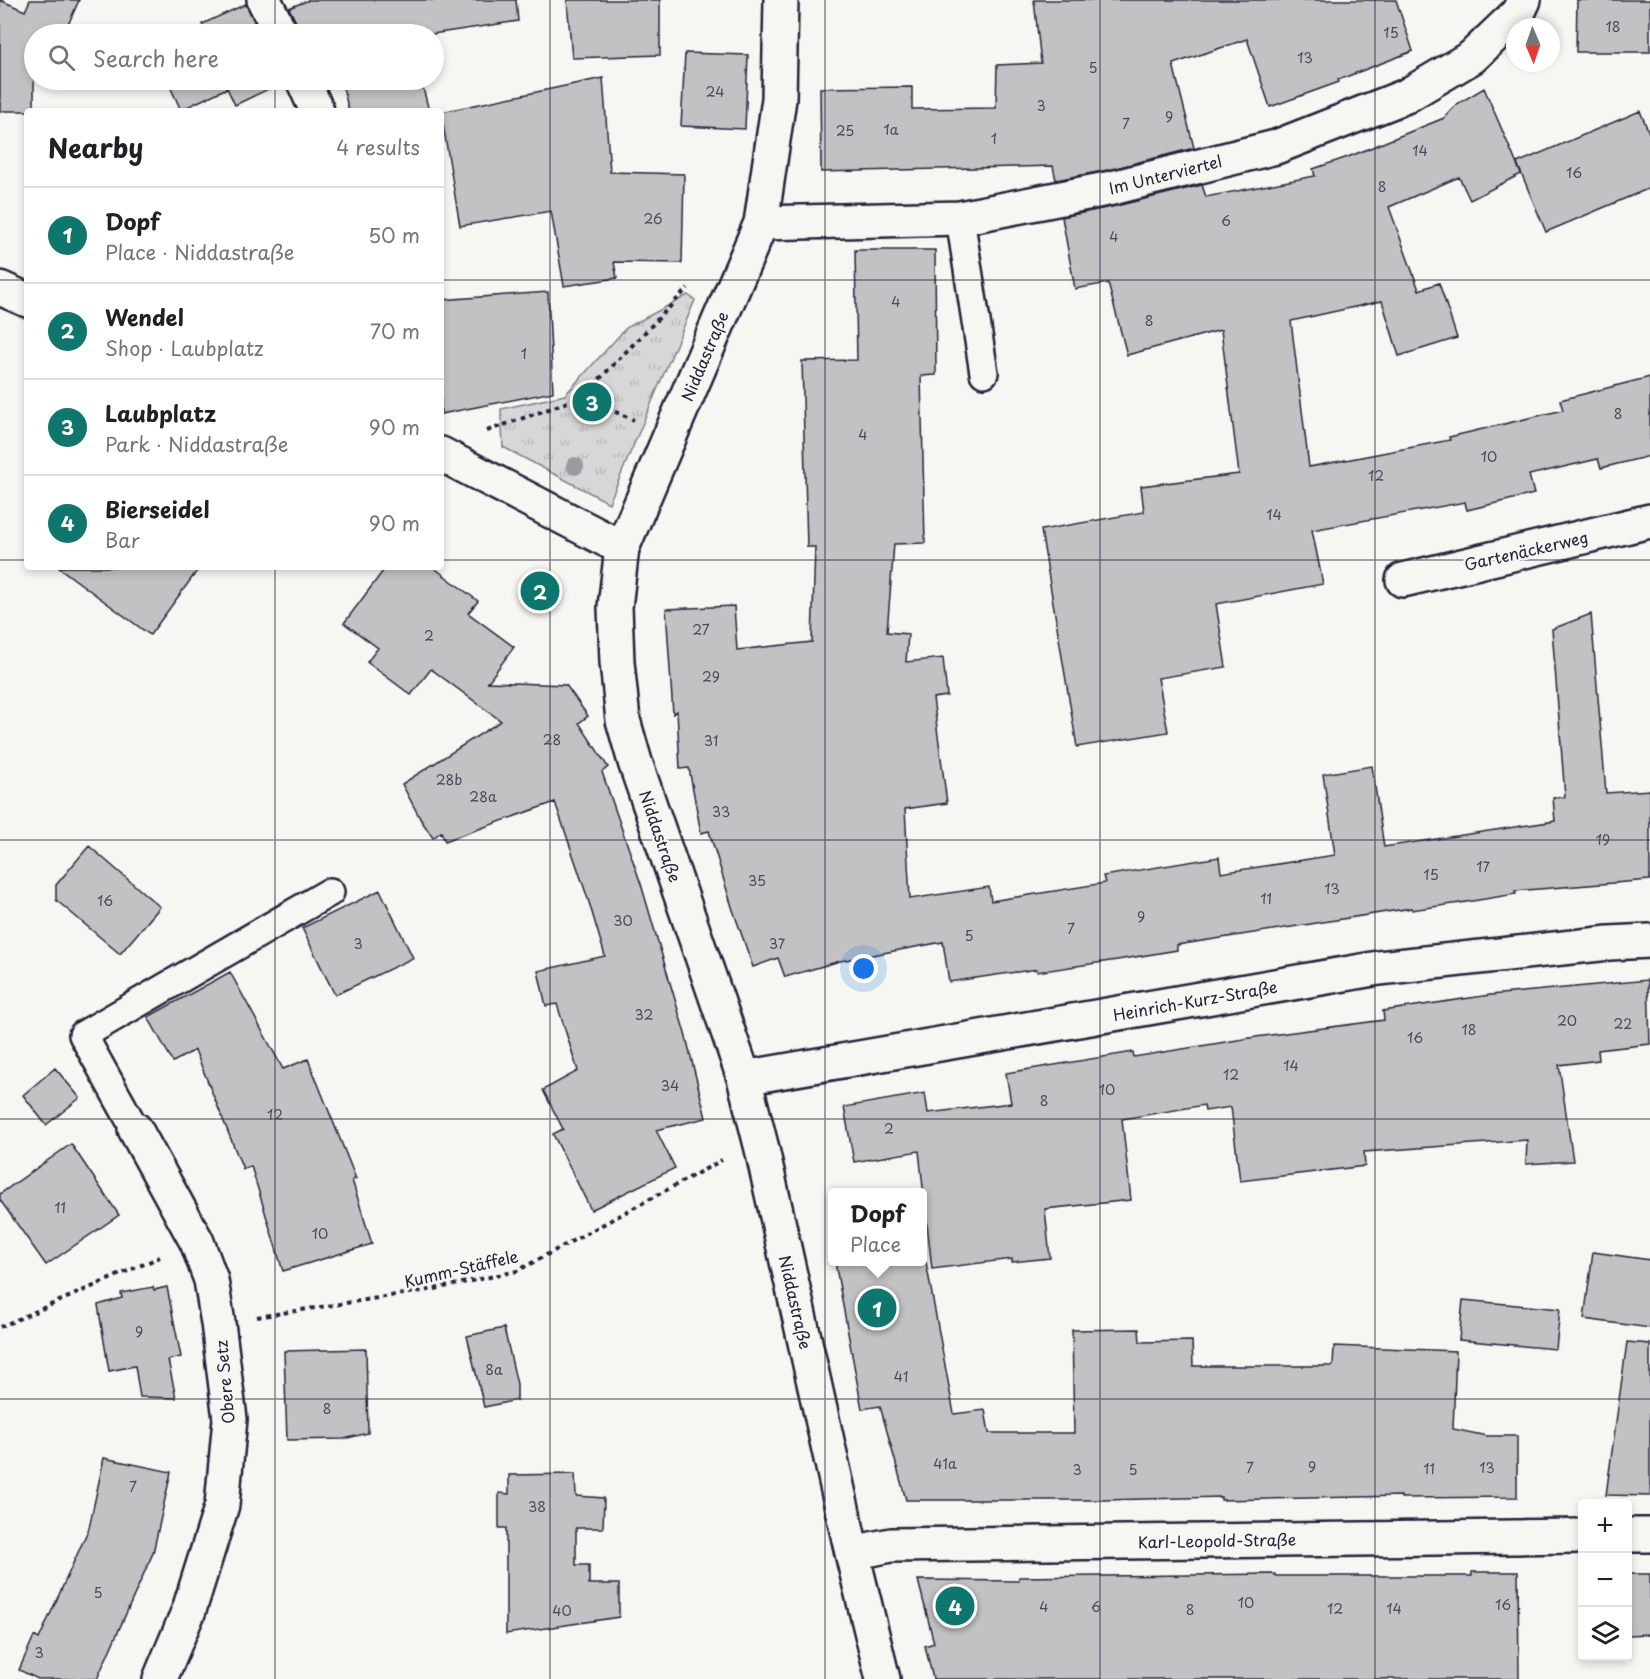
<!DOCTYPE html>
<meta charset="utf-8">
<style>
body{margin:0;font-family:"Playpen Sans",sans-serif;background:#f6f6f6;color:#202124}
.controls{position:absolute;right:18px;bottom:18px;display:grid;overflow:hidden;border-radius:6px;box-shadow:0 3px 9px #0003}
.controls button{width:54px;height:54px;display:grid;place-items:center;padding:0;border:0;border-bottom:2px solid #e0e0e0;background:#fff;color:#202124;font:30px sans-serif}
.compass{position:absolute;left:1506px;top:18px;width:54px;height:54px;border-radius:50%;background:#fff;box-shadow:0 3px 9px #0003;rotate:178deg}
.you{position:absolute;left:864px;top:969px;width:21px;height:21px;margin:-15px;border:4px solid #fff;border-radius:50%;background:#1a73e8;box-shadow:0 0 0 9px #1a73e833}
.badge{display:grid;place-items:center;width:39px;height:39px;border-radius:50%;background:#0f766e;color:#fff;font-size:20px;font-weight:700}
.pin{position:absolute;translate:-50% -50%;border:3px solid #fff;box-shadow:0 2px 6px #0006}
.popup{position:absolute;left:828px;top:1188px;width:99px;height:78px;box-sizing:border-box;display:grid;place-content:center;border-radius:6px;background:#fff;filter:drop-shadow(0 2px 4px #0005);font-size:20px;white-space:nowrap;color:#757577}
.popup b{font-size:22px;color:#202124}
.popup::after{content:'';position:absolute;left:50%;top:100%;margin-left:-12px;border:12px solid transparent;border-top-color:#fff}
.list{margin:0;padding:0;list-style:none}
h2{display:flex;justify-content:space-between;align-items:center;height:78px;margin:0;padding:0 24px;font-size:26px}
h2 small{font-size:20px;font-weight:400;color:#757577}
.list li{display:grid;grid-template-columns:39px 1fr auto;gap:18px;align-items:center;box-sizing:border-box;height:96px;padding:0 24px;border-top:2px solid #e0e0e0}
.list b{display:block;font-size:22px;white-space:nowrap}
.list p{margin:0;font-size:20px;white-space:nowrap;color:#757577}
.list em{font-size:20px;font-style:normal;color:#757577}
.icon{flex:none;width:33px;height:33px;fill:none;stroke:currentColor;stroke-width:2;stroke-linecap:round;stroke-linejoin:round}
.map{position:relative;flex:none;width:1650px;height:1679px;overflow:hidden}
.search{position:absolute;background:#fff;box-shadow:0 3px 9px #0003;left:24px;top:24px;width:420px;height:66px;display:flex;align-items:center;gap:15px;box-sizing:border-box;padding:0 21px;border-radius:33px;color:#757577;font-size:22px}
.panel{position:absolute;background:#fff;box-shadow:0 3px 9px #0003;left:24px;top:108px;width:420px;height:462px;border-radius:6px}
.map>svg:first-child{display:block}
</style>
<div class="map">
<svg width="1650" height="1679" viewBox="0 0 1650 1679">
<defs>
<pattern id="park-tufts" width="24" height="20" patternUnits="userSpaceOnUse" patternTransform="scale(1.5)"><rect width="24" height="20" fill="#d7d7d7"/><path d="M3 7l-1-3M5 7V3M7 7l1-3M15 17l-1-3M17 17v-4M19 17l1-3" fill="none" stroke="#b8b8b9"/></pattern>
</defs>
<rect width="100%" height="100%" fill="#f6f6f2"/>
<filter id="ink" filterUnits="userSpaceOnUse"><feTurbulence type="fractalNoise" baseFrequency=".0167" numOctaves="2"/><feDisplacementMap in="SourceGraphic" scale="12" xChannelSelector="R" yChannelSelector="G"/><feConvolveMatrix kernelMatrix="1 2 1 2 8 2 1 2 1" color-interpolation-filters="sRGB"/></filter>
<g filter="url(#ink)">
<path fill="url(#park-tufts)" stroke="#7c7c89" stroke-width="1.5" d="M688,295L695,300L609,503L503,447L501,409L565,395L626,328Z"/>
<path fill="#c2c2c4" stroke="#22223b" stroke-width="1.5" d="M0,0L25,11L30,0H79L64,34H34V111H0Z
M309,0H516L518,21L432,34H300L298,26L289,8Z
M567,0H660V55L572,58Z
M1034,0H1396L1413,51L1338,80L1339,82L1270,107L1247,39L1173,64L1194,148L1108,170L1056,180L1053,166L821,172L820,88L912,87V109L996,108L997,65L1041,63Z
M1577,0H1650V52H1576Z
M246,4L260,34H196L205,30L202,24Z
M685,53L748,55L745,129L681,126Z
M603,78L610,172L684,174L682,263L614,262L617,278L564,286L551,211L460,226L441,112Z
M167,80H284L285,81L235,105L227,88L181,110Z
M341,80H421L429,111H349Z
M1484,88L1521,174L1470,200L1459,177L1389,207L1419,290L1439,283L1457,338L1399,356L1382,301L1291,321L1309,467L1450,440L1449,437L1563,410L1560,400L1650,377V456L1601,468L1598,459L1529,475L1534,494L1467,510L1465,502L1312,530L1323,584L1216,604L1226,667L1158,678L1168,732L1077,747L1041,530L1144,512L1141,486L1239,474L1221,330L1127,355L1108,283L1075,289L1062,217L1116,206L1202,185L1206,197L1315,176L1313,169L1348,157L1444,118L1457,104Z
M1640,111L1650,135V188L1546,232L1517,163Z
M855,250H935L936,375L921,376L925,543L894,544L887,632L908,634L906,662L943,658L947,696L933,698L947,803L905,809L910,899L989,887L991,901L1105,883L1103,876L1219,857L1221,873L1335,855L1323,774L1372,766L1384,847L1555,821L1553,798L1565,797L1552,629L1591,614L1606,793L1650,790V880L1515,891L1516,894L1460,903L1412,910V908L1177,945V950L1117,960L1037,972V969L949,982L943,942L840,961L785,977L778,958L753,967L732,907L709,831L701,833L689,768L680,769L677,711L673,714L666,609L734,606L737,650L812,642L815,547H807L802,361L857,360Z
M548,292L553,392L441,414V300Z
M58,567H200L150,635Z
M386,567H433L478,601L468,613L514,647L488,682L566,685L588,716L579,723L608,767L602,772L641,884L686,1037L706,1118L656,1130L675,1168L591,1210L553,1134L563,1129L543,1090L578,1071L557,1004L546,1006L538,971L605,956L588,899L555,802L445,841L441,832L433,838L421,820L402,784L501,721L431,669L411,695L367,662L378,648L344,623Z
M89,846L160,907L120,954L56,900V885Z
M380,890L413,958L335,995L302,928Z
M230,972L283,1069L308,1059L356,1179L352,1180L372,1244L283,1271L251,1166L243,1169L195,1050L173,1062L148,1017Z
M1648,980L1650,1044L1598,1050L1599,1060L1559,1065L1573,1161L1526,1164L1527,1140L1364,1152L1365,1166L1240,1181L1231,1107L1205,1111L1204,1105L1122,1119L1131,1200L1045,1209L1050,1258L1012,1262V1259L932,1269L919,1151L854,1162L844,1107L925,1093L928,1113L1011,1103L1006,1073L1133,1052L1134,1057L1256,1037L1384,1020L1383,1011L1490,995Z
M55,1068L80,1098L46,1125L23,1095Z
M71,1144L119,1215L46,1265L0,1200V1194Z
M1593,1252L1650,1260V1328L1584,1319Z
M835,1262H926L954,1414L985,1410L989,1433H1074L1072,1330L1139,1329L1140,1342L1192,1341L1193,1366H1333L1334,1346L1456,1351L1453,1429L1487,1436H1517V1497L1401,1498V1496L1221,1500V1497L1104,1500H906L880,1406L862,1409Z
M153,1287L154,1290L167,1287L181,1357L168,1360L176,1398L140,1397L135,1366L109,1371L98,1305L122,1298L121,1293Z
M1463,1300L1560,1309L1556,1349L1459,1340Z
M504,1328L517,1384V1400L484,1407L467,1336Z
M1627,1342L1650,1344V1496L1606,1495Z
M366,1349L368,1433L344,1439L287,1440L284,1351Z
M104,1458L171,1472L153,1553L97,1679H38L19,1670L34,1636L39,1639L89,1528Z
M575,1474L576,1496L604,1498L603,1528H576V1565H589V1584H619V1617L506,1634V1528H499V1493L509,1494V1475Z
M1472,1572H1518L1519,1679H933L925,1646L934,1643L918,1580L1019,1581V1577L1275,1574V1576H1472Z
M1628,1574H1650V1634L1628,1635Z"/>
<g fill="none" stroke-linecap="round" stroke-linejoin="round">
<g stroke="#22223b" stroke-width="32">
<path id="lane" d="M960,218L984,373
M135,1129L83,1035L330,892"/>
</g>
<g stroke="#22223b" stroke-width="38">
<path id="street" d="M264,0L281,34
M781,0L779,99L761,223L622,548L615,607L617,662L623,720L635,762L744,1078L762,1149L852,1553L883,1679
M303,80L317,111
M761,223L960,218L1112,188L1276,147L1406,96L1472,57L1518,13L1524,0
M0,288L27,300
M441,454L622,548
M1403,580L1650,521
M744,1078L1379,968L1609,943L1650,941
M135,1129L197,1242L211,1280L218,1323L230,1419L222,1505L189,1610L160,1679
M1628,1535H1650
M852,1553L891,1545L1582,1536"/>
</g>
<path stroke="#22223b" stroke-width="4" stroke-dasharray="4.5 4.5" stroke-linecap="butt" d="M582,397L634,420
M487,431L582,397L688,288
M257,1317L435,1289L517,1271L722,1160
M0,1327L160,1257"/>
<use href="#lane" stroke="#f6f6f2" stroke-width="27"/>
<use href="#street" stroke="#f6f6f2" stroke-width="33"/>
</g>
<circle fill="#9a9aa3" cx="575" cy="466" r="9"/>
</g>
<path fill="none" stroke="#22223b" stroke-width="1.5" stroke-opacity="0.55" d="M275,0V34M550,0V1679M825,0V1679M1100,0V1679M1375,0V1679M275,80V111M0,280H27M441,280H1650M0,560H27M441,560H1650M275,567V1679M0,840H1650M0,1119H1650M0,1399H1650"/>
<g text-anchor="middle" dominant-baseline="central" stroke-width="5" stroke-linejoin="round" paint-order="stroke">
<g font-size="14" fill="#4a4a5d">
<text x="1613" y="26">18</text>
<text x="1391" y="32">15</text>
<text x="1305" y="57">13</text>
<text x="1093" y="67">5</text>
<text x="715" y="91">24</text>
<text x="1041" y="105">3</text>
<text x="1169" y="116">9</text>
<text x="1126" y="123">7</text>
<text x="891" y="129">1a</text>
<text x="845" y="130">25</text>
<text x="994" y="138">1</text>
<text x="1420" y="150">14</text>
<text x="1574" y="172">16</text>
<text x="1382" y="186">8</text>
<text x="653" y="218">26</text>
<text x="1226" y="220">6</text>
<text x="1114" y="236">4</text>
<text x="896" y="301">4</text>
<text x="1149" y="320">8</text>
<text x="524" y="353">1</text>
<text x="1618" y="413">8</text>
<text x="863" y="434">4</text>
<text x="1489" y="456">10</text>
<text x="1376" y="475">12</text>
<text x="1274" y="514">14</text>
<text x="701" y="629">27</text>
<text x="429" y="635">2</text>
<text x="711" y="676">29</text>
<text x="552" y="739">28</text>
<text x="711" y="740">31</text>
<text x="449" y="779">28b</text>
<text x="483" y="796">28a</text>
<text x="721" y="811">33</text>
<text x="1603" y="839">19</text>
<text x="1483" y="866">17</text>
<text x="1431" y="874">15</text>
<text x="757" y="880">35</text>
<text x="1332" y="888">13</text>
<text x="1266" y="898">11</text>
<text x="105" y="900">16</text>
<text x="1141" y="916">9</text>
<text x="623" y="920">30</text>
<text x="1071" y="928">7</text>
<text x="969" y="935">5</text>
<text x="358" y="943">3</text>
<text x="777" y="943">37</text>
<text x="644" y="1014">32</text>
<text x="1567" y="1020">20</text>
<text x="1623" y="1023">22</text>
<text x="1469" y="1029">18</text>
<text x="1415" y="1037">16</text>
<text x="1291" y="1065">14</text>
<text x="1231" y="1074">12</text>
<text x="670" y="1085">34</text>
<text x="1107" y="1089">10</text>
<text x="1044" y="1100">8</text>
<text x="275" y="1114">12</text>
<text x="889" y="1128">2</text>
<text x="60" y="1207">11</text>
<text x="320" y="1233">10</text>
<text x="139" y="1331">9</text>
<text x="494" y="1369">8a</text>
<text x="901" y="1376">41</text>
<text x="327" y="1408">8</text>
<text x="945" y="1463">41a</text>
<text x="1312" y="1466">9</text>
<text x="1250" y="1467">7</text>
<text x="1487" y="1467">13</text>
<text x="1429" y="1468">11</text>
<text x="1077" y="1469">3</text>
<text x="1133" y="1469">5</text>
<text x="133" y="1486">7</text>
<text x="537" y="1506">38</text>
<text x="98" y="1592">5</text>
<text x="1246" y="1602">10</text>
<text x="1503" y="1604">16</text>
<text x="1044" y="1606">4</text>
<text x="1096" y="1606">6</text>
<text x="1335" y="1608">12</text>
<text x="1394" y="1608">14</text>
<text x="1190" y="1609">8</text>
<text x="562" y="1610">40</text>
<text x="39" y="1652">3</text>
</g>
<g font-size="16" fill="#22223b" stroke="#f6f6f2">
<text transform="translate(1165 174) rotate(-14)">Im Unterviertel</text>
<text transform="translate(704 356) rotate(-67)">Niddastraße</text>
<text transform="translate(1526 550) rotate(-13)">Gartenäckerweg</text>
<text transform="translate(661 836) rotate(71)">Niddastraße</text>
<text transform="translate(1195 1000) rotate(-10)">Heinrich-Kurz-Straße</text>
<text transform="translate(461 1268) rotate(-13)">Kumm-Stäffele</text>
<text transform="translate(796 1302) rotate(77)">Niddastraße</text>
<text transform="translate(224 1382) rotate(-95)">Obere Setz</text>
<text transform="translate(1217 1540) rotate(-1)">Karl-Leopold-Straße</text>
</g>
</g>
</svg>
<div class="controls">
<button>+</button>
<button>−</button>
<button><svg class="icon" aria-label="layers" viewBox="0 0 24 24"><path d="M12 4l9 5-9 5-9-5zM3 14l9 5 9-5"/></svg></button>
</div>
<svg class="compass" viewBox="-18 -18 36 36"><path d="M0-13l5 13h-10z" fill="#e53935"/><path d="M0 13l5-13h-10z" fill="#757577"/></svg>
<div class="you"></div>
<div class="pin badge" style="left:877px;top:1308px">1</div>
<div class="popup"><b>Dopf</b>Place</div>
<div class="pin badge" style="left:540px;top:591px">2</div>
<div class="pin badge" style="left:592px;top:402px">3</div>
<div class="pin badge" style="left:955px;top:1606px">4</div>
<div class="search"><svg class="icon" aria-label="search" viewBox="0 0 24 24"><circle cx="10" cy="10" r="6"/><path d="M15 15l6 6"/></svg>Search here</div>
<section class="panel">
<h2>Nearby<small>4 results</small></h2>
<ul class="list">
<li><span class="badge">1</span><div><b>Dopf</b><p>Place · Niddastraße</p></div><em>50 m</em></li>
<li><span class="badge">2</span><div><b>Wendel</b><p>Shop · Laubplatz</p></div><em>70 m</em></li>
<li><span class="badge">3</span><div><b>Laubplatz</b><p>Park · Niddastraße</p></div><em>90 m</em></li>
<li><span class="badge">4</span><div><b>Bierseidel</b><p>Bar</p></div><em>90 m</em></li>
</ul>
</section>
</div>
